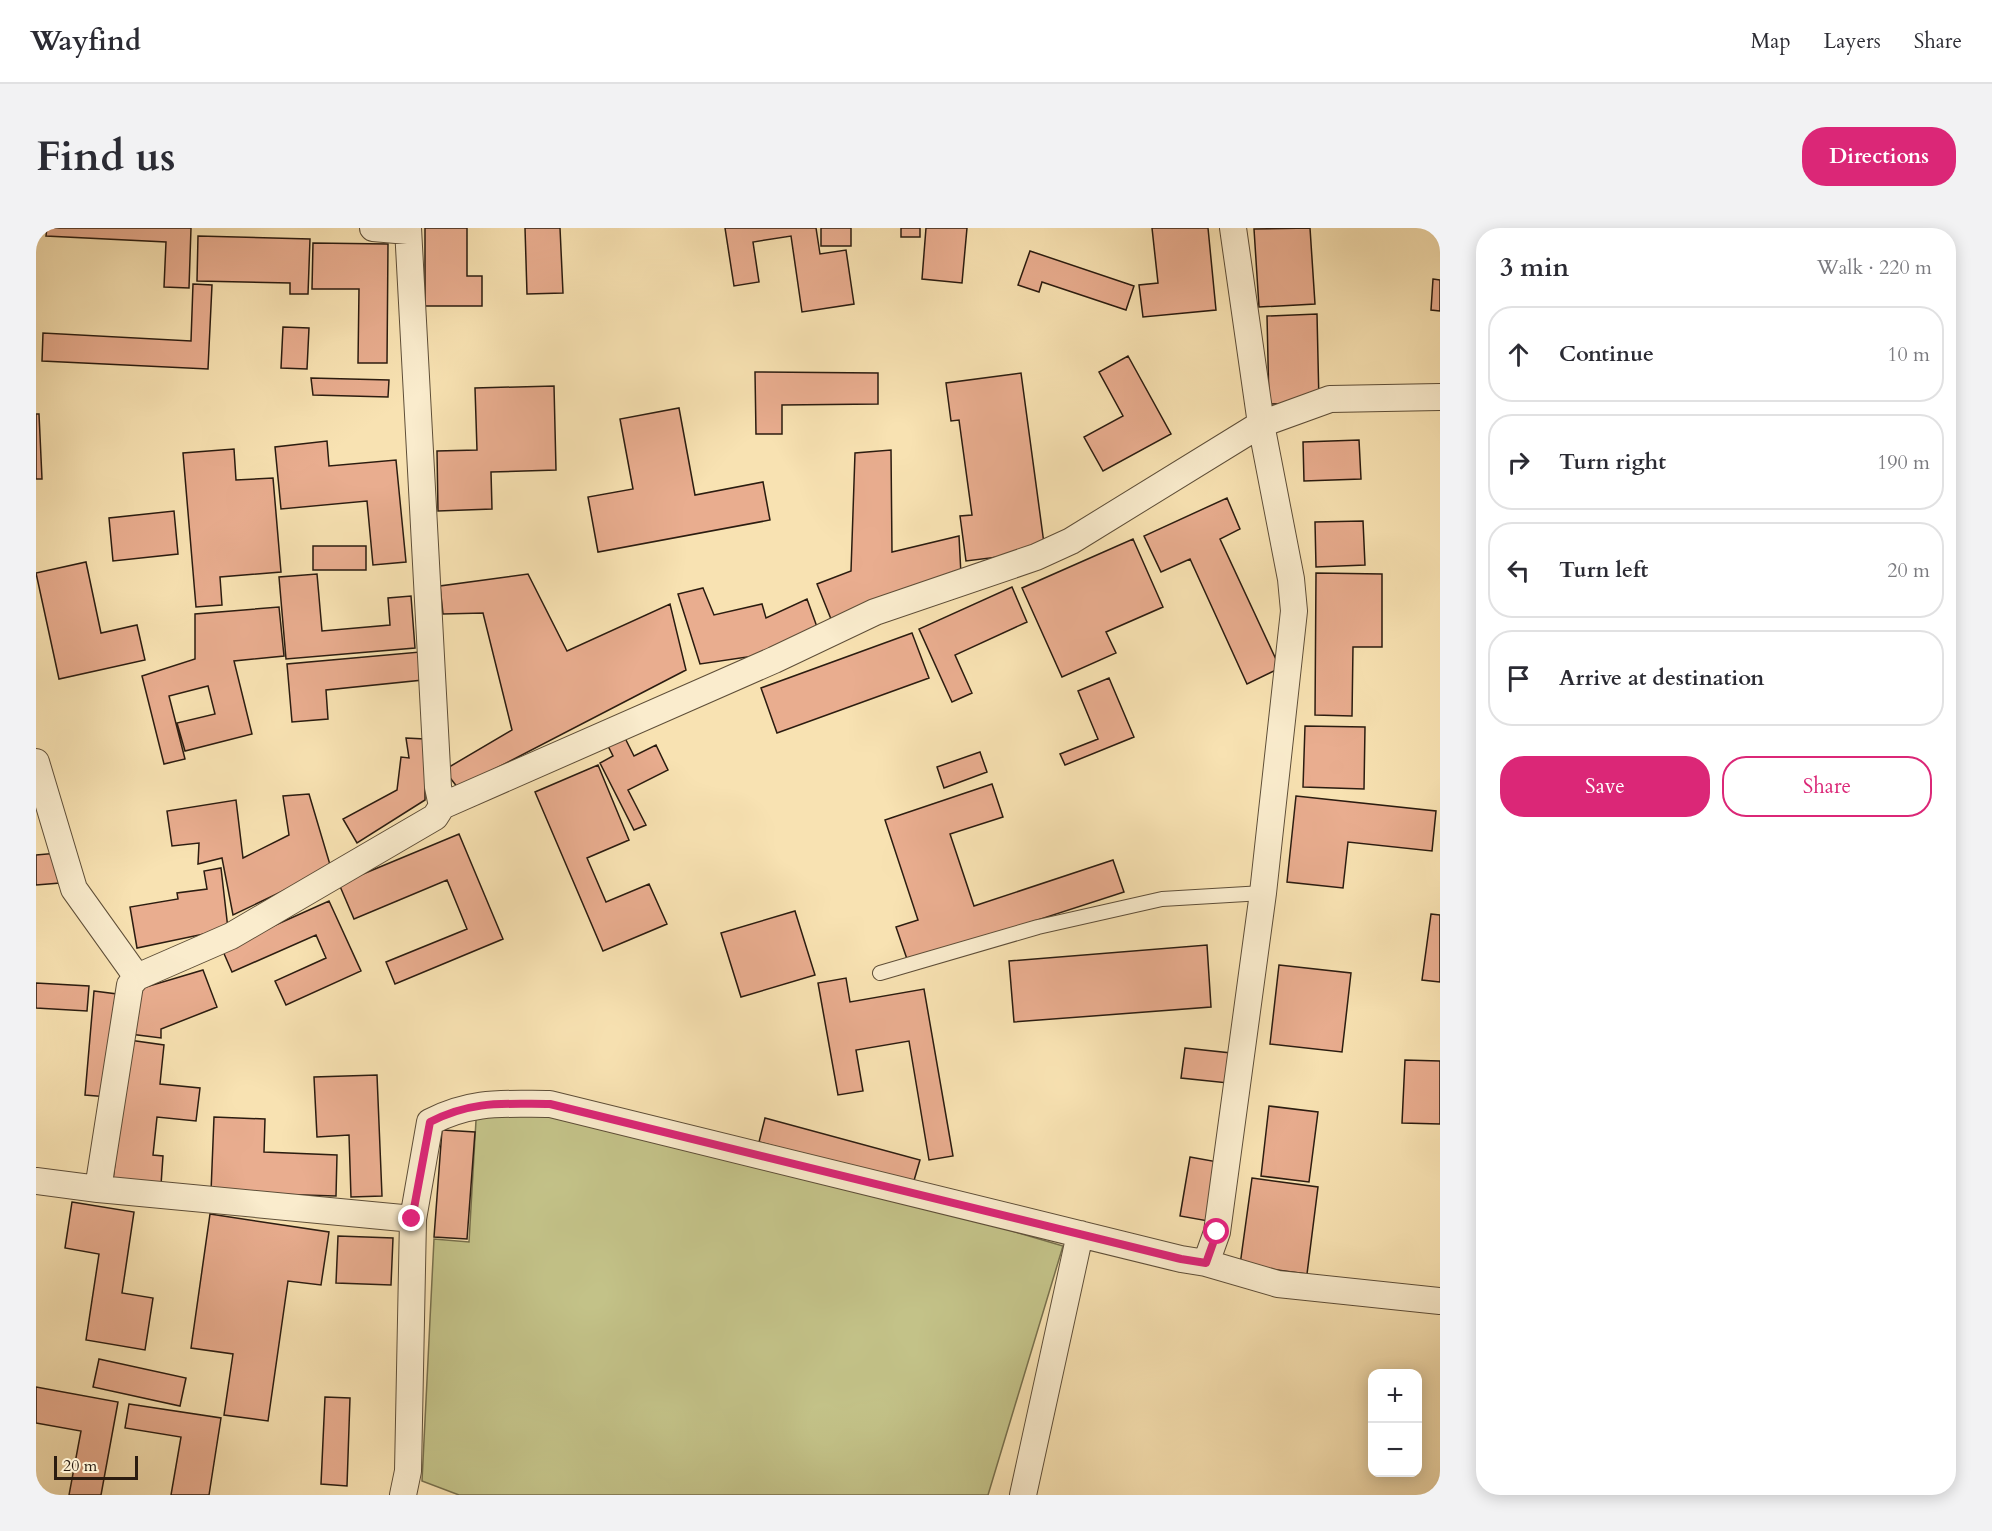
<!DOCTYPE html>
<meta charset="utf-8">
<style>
body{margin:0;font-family:Cardo,serif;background:#f2f2f3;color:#2b2b33}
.controls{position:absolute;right:18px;bottom:18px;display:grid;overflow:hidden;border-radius:12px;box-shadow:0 3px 15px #0003}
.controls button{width:54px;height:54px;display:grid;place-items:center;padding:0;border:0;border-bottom:2px solid #e1e1e2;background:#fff;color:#2b2b33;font:30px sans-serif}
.scale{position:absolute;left:18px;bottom:15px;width:84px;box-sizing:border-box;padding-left:6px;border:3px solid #2b1c10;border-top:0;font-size:16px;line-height:21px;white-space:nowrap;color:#2b1c10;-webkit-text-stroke:4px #faeccd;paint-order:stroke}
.stop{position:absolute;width:18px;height:18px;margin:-14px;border:4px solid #db2777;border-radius:50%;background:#fff}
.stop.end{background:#db2777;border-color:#fff;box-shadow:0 2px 6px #0008}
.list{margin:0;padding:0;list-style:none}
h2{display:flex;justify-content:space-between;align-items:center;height:78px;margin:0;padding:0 24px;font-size:26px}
h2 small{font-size:20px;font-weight:400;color:#7c7c81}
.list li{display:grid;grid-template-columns:39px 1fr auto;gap:18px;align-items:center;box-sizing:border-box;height:96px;margin:0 12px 12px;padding:0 12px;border:2px solid #e1e1e2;border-radius:24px}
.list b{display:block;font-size:22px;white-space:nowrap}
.list em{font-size:20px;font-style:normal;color:#7c7c81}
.actions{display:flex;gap:12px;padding:18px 24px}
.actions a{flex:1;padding:14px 0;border:2px solid #db2777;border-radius:24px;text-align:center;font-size:21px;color:#db2777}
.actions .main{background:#db2777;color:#fff}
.icon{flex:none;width:33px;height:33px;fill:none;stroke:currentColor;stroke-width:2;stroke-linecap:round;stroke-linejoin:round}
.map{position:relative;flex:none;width:1404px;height:1267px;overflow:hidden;border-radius:24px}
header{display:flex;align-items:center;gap:36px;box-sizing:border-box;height:84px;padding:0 30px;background:#fff;border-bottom:2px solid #e1e1e2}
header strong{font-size:28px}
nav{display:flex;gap:33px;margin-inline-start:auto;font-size:21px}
.intro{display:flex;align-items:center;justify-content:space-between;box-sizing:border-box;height:144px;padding:0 36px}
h1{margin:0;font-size:42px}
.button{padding:15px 27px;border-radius:24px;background:#db2777;color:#fff;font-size:21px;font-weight:700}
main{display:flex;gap:36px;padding:0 36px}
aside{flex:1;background:#fff;border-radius:24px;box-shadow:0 3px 15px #0003}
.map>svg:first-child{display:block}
</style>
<header>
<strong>Wayfind</strong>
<nav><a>Map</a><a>Layers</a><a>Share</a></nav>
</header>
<div class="intro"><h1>Find us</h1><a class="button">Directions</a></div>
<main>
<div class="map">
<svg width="1404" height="1267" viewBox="0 0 1404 1267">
<rect width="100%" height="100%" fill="#f8e2b2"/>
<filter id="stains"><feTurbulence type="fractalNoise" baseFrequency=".00333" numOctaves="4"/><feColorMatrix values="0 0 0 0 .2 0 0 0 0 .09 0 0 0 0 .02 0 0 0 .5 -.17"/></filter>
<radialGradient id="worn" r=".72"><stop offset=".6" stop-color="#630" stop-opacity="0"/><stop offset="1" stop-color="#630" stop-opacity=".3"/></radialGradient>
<path fill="#c3c288" stroke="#776f4c" stroke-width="1.5" d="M499,869L758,939L1027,1018L952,1267H423L386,1253L398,1011L433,1014L441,875Z"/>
<path fill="#e9ad8f" stroke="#2b1c10" stroke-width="1.5" d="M11,0H155L153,60L128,59L130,14L10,8Z
M389,0H431V48H446V78H389Z
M489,0H524L527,65L491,66Z
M689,0H780L784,26L810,22L818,76L766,84L755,8L717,14L723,54L698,58Z
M785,0H815V18H785Z
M865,0H884V9H865Z
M890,0H931L926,55L886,51Z
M1116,0H1172L1180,82L1107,89L1103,57L1122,55Z
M1274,0L1279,76L1223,79L1218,1Z
M162,8L274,11L272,66H254V55L161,53Z
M277,15L352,16L351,135H322L323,61H276Z
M994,23L1098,58L1090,82L1006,54L1003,64L982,57Z
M1397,51L1404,52V83L1395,82Z
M157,56L176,57L172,141L6,133L7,105L155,113Z
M1281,86L1283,175L1233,176L1231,88Z
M247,99L273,100L271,141L245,140Z
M1092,128L1135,206L1067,243L1048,209L1087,188L1063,144Z
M719,144L842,145V176L746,177V206H720Z
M985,145L1009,323L930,333L924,288L936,287L923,192L915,193L910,155Z
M275,150L353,152L352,169L277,167Z
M518,158L520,242L455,244L456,281L402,283L401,223L441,222L439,160Z
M643,180L659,267L727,254L734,292L562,324L552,269L597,261L584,191Z
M0,186H3L6,251H0Z
M1323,212L1325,251L1268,253L1267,214Z
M291,213L293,238L360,232L370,334L337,337L331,273L245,281L239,219Z
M198,221L200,252L237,250L245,344L184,349L186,377L160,379L147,225Z
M855,222L856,324L923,308L925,347L797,396L781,356L815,343L819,225Z
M1191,270L1204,301L1184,311L1244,440L1211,456L1154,331L1125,344L1108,308Z
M138,283L142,326L77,333L73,290Z
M1327,293L1329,337L1280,339L1279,294Z
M1097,311L1127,379L1070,404L1080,425L1026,449L986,360Z
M277,318H330V342H277Z
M50,334L65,405L101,397L109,432L23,451L0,345Z
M1280,345L1346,346V419H1317L1316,488L1279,487Z
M281,346L286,403L354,397L352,370L375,368L379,420L250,431L243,349Z
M492,346L531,423L634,376L650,442L422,560L408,542L476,502L447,385L407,386L404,358Z
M976,359L991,394L919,427L936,465L916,474L883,401Z
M667,360L678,387L726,376L730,390L771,371L781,399L731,426L664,436L642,366Z
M243,379L248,428L198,433L216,506L149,523L141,495L179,486L172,458L133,468L149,531L128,536L106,448L159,431V386Z
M876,405L893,450L741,505L725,460Z
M384,424L387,452L290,462L292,491L256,494L251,436Z
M1073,450L1098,509L1029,537L1024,526L1062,511L1042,463Z
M1269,498L1329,499L1328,561L1267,559Z
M587,506L598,528L620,517L632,542L592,562L610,597L598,602L564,535L577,528L570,514Z
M370,510L389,511V572L321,615L307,591L361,562L365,529L373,530Z
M944,524L951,544L908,560L901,539Z
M562,537L593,612L551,630L570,674L613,656L631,696L567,723L499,564Z
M956,556L967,589L914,606L938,678L1077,632L1088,664L872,734L860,699L882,692L849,592Z
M273,566L295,640L197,687L186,630L162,636L163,615L136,618L131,583L200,572L207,630L253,607L247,568Z
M1260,568L1400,583L1396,623L1312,614L1307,660L1251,654Z
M423,606L467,711L359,756L350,734L431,701L411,652L318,691L303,656Z
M22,625L24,655L0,657V627Z
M185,640L192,701L101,720L94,679L142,671L141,665L171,661L168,643Z
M293,673L325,743L250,777L239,753L290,730L280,707L196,744L186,721Z
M759,683L779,747L705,769L685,705Z
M1395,686L1404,687V754L1386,752Z
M1171,717L1175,779L978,794L973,733Z
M1243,737L1315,745L1306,824L1234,816Z
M167,742L181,779L125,801V810L94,806L103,761Z
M810,750L814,774L888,761L917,928L893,932L873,813L820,822L827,863L802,867L782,755Z
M0,755L53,758L51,783L0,780Z
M58,763L81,766L72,869L49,867Z
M93,812L128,817L124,856L164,860L160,893L121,889L117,927L127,928L125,957L77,952Z
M1149,820L1195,825L1192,855L1145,850Z
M1369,832L1404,833V896L1366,895Z
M341,847L346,968L315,969L313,907L281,909L278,849Z
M1233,878L1282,884L1273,954L1225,948Z
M178,889L229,891L228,924L301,927L300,968L175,964Z
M729,890L884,932L877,956L723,914Z
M406,902L439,904L431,1011L398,1009Z
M1154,929L1182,934L1172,993L1144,988Z
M1216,950L1282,959L1271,1046L1204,1037Z
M36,974L98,984L86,1065L117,1070L109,1122L50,1112L63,1026L29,1020Z
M174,986L293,1004L285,1057L252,1053L232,1193L188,1187L197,1126L155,1120Z
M302,1008L357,1010L355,1057L300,1055Z
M63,1131L150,1150L144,1178L57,1159Z
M0,1159L82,1174L65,1267H33L45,1203L0,1195Z
M289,1169L314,1170L311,1258L285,1256Z
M93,1176L185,1190L173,1267H135L145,1209L89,1200Z"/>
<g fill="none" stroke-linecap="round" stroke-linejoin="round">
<g stroke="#5e4e38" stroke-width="16">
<path id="service" d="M844,745L1002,699L1126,671L1227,665"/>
</g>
<g stroke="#5e4e38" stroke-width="28">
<path id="minor" d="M337,0L372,3
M372,0L402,559L406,578
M0,534L38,661L101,749
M0,953L62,961L377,991
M62,961L94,757L101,749L195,708L399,589L406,578L738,432L839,384L1000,329L1035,313L1225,196L1294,171L1404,169
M1170,1035L1181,1004L1227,665L1258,383L1255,351L1225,196L1197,0
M367,1267L372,1243L377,991L394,894C437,872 468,876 514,876L1145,1031L1170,1035L1242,1056L1404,1073
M987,1267L1044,1006"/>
</g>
<use href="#service" stroke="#faeccd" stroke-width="14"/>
<use href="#minor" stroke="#faeccd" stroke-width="26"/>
</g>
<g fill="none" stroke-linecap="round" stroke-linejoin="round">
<path stroke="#db2777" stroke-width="8" d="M376,991L394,894C437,872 468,876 514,876L1145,1031L1170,1035L1181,1004"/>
</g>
<rect width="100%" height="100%" filter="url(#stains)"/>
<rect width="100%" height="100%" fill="url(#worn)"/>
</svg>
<div class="controls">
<button>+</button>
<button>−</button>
</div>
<div class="scale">20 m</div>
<div class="stop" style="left:1181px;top:1004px"></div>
<div class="stop end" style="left:376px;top:991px"></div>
</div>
<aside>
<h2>3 min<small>Walk · 220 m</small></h2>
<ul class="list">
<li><svg class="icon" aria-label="ahead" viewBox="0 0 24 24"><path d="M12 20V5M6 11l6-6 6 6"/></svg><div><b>Continue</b></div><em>10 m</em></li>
<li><svg class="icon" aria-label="right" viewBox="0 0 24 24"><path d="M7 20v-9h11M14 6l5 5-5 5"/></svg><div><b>Turn right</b></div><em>190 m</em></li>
<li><svg class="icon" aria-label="left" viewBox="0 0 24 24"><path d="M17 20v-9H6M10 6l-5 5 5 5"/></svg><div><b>Turn left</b></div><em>20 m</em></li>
<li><svg class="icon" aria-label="arrive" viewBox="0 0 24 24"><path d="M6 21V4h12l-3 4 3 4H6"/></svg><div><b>Arrive at destination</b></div></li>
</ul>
<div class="actions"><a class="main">Save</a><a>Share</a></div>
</aside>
</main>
